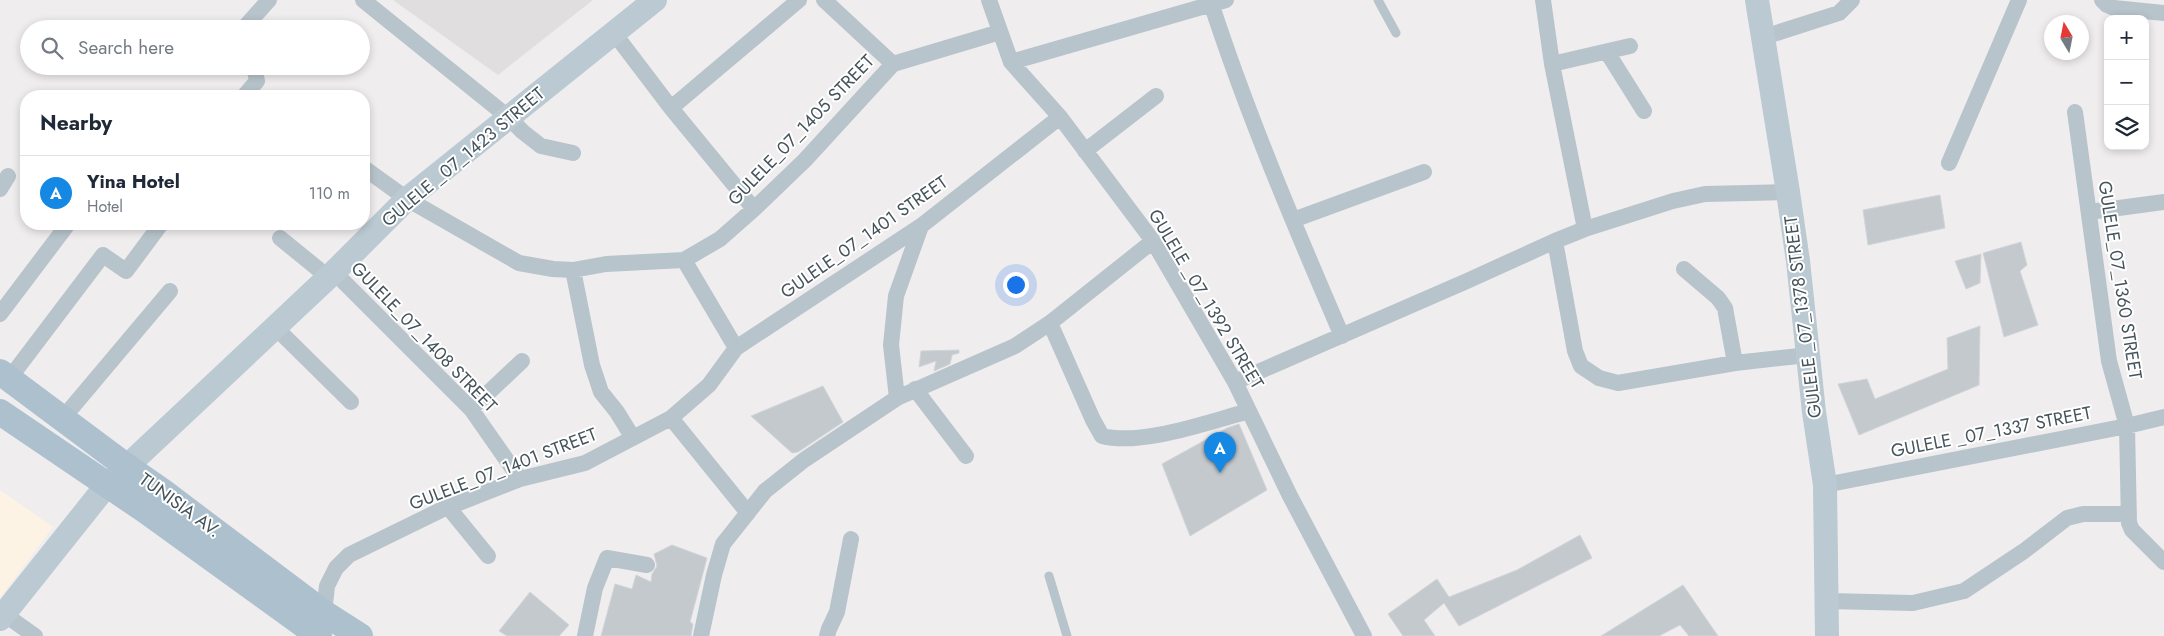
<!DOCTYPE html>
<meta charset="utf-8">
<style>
body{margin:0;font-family:Jost,sans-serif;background:#f2f2f3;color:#1f2937}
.controls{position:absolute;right:15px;top:15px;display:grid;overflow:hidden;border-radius:10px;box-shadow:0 2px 8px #0003}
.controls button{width:45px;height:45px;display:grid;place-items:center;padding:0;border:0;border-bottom:1px solid #e0e1e3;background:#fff;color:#1f2937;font:25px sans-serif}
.compass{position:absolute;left:2044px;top:15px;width:45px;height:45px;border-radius:50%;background:#fff;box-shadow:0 2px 8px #0003;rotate:350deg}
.you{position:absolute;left:1015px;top:284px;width:18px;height:18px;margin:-12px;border:4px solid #fff;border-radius:50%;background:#1a73e8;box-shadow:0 0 0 8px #1a73e833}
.badge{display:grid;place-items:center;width:32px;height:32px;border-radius:50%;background:#1488e3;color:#fff;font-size:16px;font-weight:700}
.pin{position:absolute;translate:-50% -41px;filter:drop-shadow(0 1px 2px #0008)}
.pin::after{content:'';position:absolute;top:26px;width:18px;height:15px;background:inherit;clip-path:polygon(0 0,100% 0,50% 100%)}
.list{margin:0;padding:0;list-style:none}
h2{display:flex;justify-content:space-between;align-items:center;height:65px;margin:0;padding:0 20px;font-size:21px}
h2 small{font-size:16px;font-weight:400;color:#747a83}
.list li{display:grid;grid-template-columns:32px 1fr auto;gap:15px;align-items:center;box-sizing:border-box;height:75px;padding:0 20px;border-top:1px solid #e0e1e3}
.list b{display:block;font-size:19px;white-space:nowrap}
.list p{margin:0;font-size:16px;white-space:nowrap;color:#747a83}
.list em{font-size:16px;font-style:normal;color:#747a83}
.icon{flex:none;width:28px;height:28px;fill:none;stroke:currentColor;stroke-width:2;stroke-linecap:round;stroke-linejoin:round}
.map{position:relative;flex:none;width:2164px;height:636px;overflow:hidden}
.search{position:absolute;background:#fff;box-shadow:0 2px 8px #0003;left:20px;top:20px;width:350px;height:55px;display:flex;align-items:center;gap:12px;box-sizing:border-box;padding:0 18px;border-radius:28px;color:#747a83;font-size:19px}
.panel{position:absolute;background:#fff;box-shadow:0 2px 8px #0003;left:20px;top:90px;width:350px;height:140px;border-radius:20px}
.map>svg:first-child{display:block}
</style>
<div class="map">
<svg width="2164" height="636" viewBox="0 0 2164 636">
<rect width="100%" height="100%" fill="#f0edee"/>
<path fill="#fcf3e5" d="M0,490L53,527L0,598Z"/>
<path fill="#e1dee0" d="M393,0H593L498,75Z"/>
<path fill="#c4c9cd" stroke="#d1d5d9" d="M1940,195L1945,228L1868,245L1863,210Z
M2021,242L2027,265L2020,271L2038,325L2004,337L1983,253Z
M1981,254L1980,283L1966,289L1955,261Z
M1980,326L1979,385L1859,435L1838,384L1867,379L1875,399L1948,369L1947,338Z
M959,350V353L952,355L950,364L934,371L936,361L919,367L921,351Z
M823,386L843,422L798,452L792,453L751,416Z
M1239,424L1267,490L1190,536L1162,464L1227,428Z
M1580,535L1592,558L1459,626L1444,603L1424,620L1435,636H1403L1388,614L1437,579L1449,597L1517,570Z
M672,545L707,558L690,622L693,624L691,636H601L615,584L632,589L636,575L651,582L652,574L657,566L654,554Z
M1683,585L1718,636H1689L1680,625L1659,636H1601Z
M530,592L569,625L559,636H507L499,631Z"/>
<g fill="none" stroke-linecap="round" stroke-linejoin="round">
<path stroke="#b8c4cb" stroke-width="9" d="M1378,0L1396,33
M1049,576L1067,636"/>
<path stroke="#b8c4cb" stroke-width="16" d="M363,0L508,117L523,132L541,146L573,153
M824,0L893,64
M989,0L1011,62L1060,117L1153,241L1235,382L1290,496L1364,636
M1543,0L1552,64L1585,229
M2102,0L2107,5L2114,8L2164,13
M1211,3C1248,116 1295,227 1342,336
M243,29L269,0
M614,33L671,108L754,209
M1764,37L1839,13L1852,0
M1607,52L1644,111
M1011,62L1226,0
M893,64L1000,32
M1552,64L1630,46
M245,95L257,81L255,71L249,66
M671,108L799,0
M2075,112L2109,361L2127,426L2129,523L2132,530L2164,562
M1085,151L1156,96
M1949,163L2019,0
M364,168L407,199L519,263L553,269L573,270L606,264L684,260L720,239L754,209L805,160L893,64
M0,189L8,176
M2089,212L2164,202
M1293,220L1424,172
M280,238L328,277
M1555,241L1575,351L1581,366L1599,378L1618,383L1735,363L1808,355
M684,260L736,348
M1684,269L1718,298L1725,308L1735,363
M573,270L592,365L601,392L617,412L633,438
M334,272L471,409L520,479
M0,314L68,224
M1050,323L1093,420L1102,436C1142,446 1208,422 1249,411
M275,327L351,402
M9,379L103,255L126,271L161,224
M1235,382L1467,281L1555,241L1585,229L1673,201L1705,194L1788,192
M915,389L966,456
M897,398L891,345L896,296L921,226
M471,409L522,361
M63,418L170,291
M671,418L748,513
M1825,485L2127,426L2164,417
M448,507L488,556
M1828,601L1913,603L1964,591L2024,551L2067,518L2083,514H2129
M4,614L35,636
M321,619L324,613L327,586L336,568L349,555L441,510L520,479L585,463L671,418L709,385L736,348L921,226L1060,117
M585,636L595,588L607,558L647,565
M701,636L714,575L723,544L765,491L804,460L897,398L1015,346L1050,323L1153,241
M827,636L829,629L837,612L851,539"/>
<path stroke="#bac9d2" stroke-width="24" d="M1757,0L1788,192L1798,261L1814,412L1825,485L1827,636
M0,619L106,486L334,272L407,199L655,0"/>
<path stroke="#acc1cd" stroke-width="26" d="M0,372L126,466L162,491L324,613L360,636
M0,412L146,511L319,636"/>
</g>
<g text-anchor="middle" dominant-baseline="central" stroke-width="4" stroke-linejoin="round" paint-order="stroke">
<g font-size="18" fill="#45545b" stroke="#fff">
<text transform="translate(801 130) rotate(-46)">GULELE_07_1405 STREET</text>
<text transform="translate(463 157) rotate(-40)">GULELE _07_1423 STREET</text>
<text transform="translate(864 237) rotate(-35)">GULELE_07_1401 STREET</text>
<text transform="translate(2120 280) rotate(81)">GULELE_07_1360 STREET</text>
<text transform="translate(1206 299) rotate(59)">GULELE _07_1392 STREET</text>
<text transform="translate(1803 317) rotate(-97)">GULELE _07_1378 STREET</text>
<text transform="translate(424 337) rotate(46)">GULELE_07_1408 STREET</text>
<text transform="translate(1991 432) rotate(-11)">GULELE _07_1337 STREET</text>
<text transform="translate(503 469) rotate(-21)">GULELE_07_1401 STREET</text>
<text transform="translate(180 505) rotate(36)">TUNISIA AV.</text>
</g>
</g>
</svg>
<div class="controls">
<button>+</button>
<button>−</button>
<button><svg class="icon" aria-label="layers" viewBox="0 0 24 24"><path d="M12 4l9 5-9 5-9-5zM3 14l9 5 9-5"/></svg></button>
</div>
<svg class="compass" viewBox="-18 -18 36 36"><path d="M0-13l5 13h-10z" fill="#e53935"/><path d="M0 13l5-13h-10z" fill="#747a83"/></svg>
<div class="you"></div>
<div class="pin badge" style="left:1220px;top:473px">A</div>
<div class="search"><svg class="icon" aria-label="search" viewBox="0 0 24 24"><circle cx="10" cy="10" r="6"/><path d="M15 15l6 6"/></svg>Search here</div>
<section class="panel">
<h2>Nearby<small></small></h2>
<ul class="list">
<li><span class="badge">A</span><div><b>Yina Hotel</b><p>Hotel</p></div><em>110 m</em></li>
</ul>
</section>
</div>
